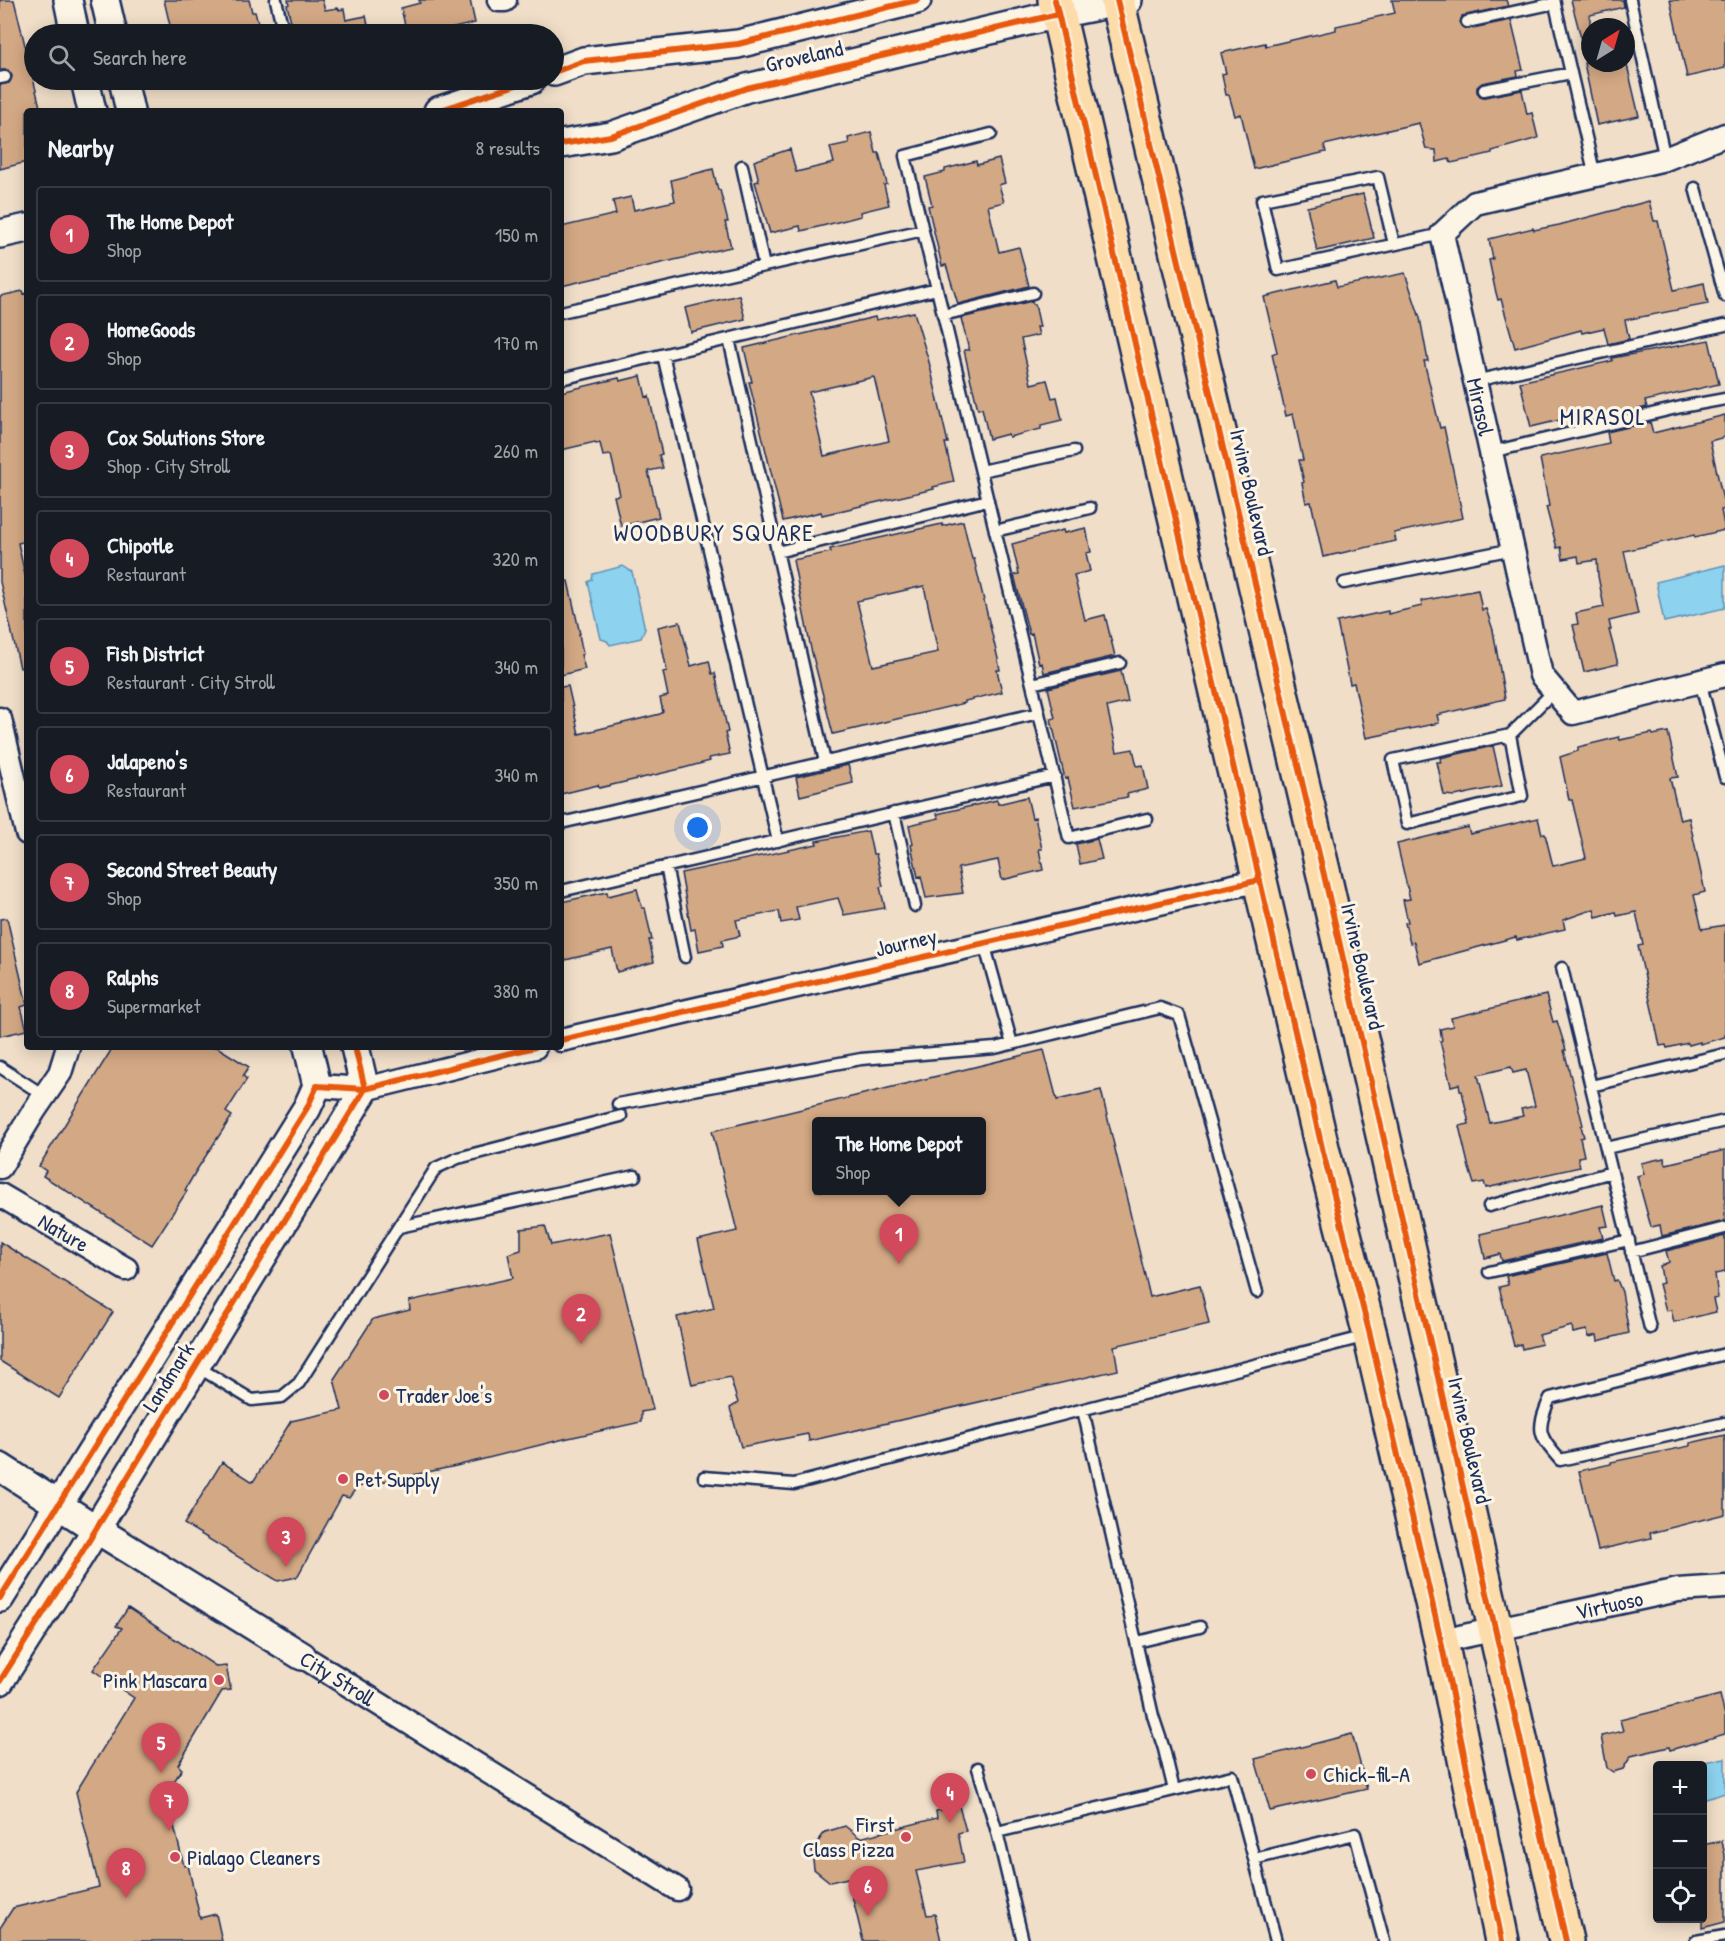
<!DOCTYPE html>
<meta charset="utf-8">
<style>
body{margin:0;font-family:"Patrick Hand",sans-serif;background:#20242c;color:#f1f3f6}
.controls{position:absolute;right:18px;bottom:18px;display:grid;overflow:hidden;border-radius:6px;box-shadow:0 3px 15px #0003}
.controls button{width:54px;height:54px;display:grid;place-items:center;padding:0;border:0;border-bottom:2px solid #363941;background:#171b24;color:#f1f3f6;font:30px sans-serif}
.compass{position:absolute;left:1581px;top:18px;width:54px;height:54px;border-radius:50%;background:#171b24;box-shadow:0 3px 15px #0003;rotate:37deg}
.you{position:absolute;left:698px;top:828px;width:21px;height:21px;margin:-15px;border:4px solid #fff;border-radius:50%;background:#1a73e8;box-shadow:0 0 0 9px #1a73e833}
.badge{display:grid;place-items:center;width:39px;height:39px;border-radius:50%;background:#d1495b;color:#fff;font-size:20px;font-weight:700}
.pin{position:absolute;translate:-50% -50px;filter:drop-shadow(0 2px 3px #0008)}
.pin::after{content:'';position:absolute;top:32px;width:21px;height:18px;background:inherit;clip-path:polygon(0 0,100% 0,50% 100%)}
.popup{position:absolute;left:812px;top:1117px;width:174px;height:78px;box-sizing:border-box;display:grid;place-content:center;border-radius:6px;background:#171b24;filter:drop-shadow(0 2px 4px #0005);font-size:20px;white-space:nowrap;color:#9ea1a6}
.popup b{font-size:22px;color:#f1f3f6}
.popup::after{content:'';position:absolute;left:50%;top:100%;margin-left:-12px;border:12px solid transparent;border-top-color:#171b24}
.list{margin:0;padding:0;list-style:none}
h2{display:flex;justify-content:space-between;align-items:center;height:78px;margin:0;padding:0 24px;font-size:26px}
h2 small{font-size:20px;font-weight:400;color:#9ea1a6}
.list li{display:grid;grid-template-columns:39px 1fr auto;gap:18px;align-items:center;box-sizing:border-box;height:96px;margin:0 12px 12px;padding:0 12px;border:2px solid #363941;border-radius:6px}
.list b{display:block;font-size:22px;white-space:nowrap}
.list p{margin:0;font-size:20px;white-space:nowrap;color:#9ea1a6}
.list em{font-size:20px;font-style:normal;color:#9ea1a6}
.icon{flex:none;width:33px;height:33px;fill:none;stroke:currentColor;stroke-width:2;stroke-linecap:round;stroke-linejoin:round}
.map{position:relative;flex:none;width:1725px;height:1941px;overflow:hidden}
.search{position:absolute;background:#171b24;box-shadow:0 3px 15px #0003;left:24px;top:24px;width:540px;height:66px;display:flex;align-items:center;gap:15px;box-sizing:border-box;padding:0 21px;border-radius:33px;color:#9ea1a6;font-size:22px}
.panel{position:absolute;background:#171b24;box-shadow:0 3px 15px #0003;left:24px;top:108px;width:540px;height:942px;border-radius:6px}
.map>svg:first-child{display:block}
</style>
<div class="map">
<svg width="1725" height="1941" viewBox="0 0 1725 1941">
<rect width="100%" height="100%" fill="#f0dec8"/>
<filter id="ink" filterUnits="userSpaceOnUse"><feTurbulence type="fractalNoise" baseFrequency=".0167" numOctaves="2"/><feDisplacementMap in="SourceGraphic" scale="12" xChannelSelector="R" yChannelSelector="G"/><feConvolveMatrix kernelMatrix="1 2 1 2 8 2 1 2 1" color-interpolation-filters="sRGB"/></filter>
<g filter="url(#ink)">
<path fill="#8dd3ef" stroke="#5f91b5" stroke-width="1.5" d="M1725,565V608L1664,622L1656,582Z
M623,566L632,572L645,629L641,638L610,645L607,641L601,639L588,582L592,580L593,574Z
M1725,1758V1793L1703,1800L1702,1766L1690,1765Z"/>
<path fill="#d3a884" stroke="#1b2f5e" stroke-width="1.5" fill-rule="evenodd" d="M0,0H14L41,111H27V162L0,169V85L9,83L12,76L8,70H0Z
M164,0H249L252,12H255L261,34H223L221,27L187,34H172Z
M288,0H322L325,10L338,8L339,10L344,9L346,20L366,16L370,34H294L287,5L289,4Z
M419,0H470L475,23L428,34H407L401,8L420,3Z
M1392,0H1506L1508,6L1462,16L1460,24L1462,27L1468,29L1511,20L1523,70L1517,71L1518,76L1482,83L1477,87V92L1481,97H1485L1522,90L1527,114L1532,113L1538,138L1492,151V153L1475,157V158L1451,163L1449,159L1437,162L1436,150L1426,149L1419,123L1324,145L1326,152L1254,169L1241,114L1235,116L1229,95H1226L1222,74L1226,73L1221,53L1265,43L1266,46L1336,30V26L1395,13Z
M1571,0H1623L1624,7L1590,15V48L1584,49Z
M1670,0H1725V68L1687,77Z
M1626,61L1639,116L1597,125L1584,63H1626Z
M871,132L876,153H879L887,184L884,185L889,205L860,212L861,216L822,226L801,231L800,226L770,233L755,182L759,181L754,161L790,149L796,172L834,163L830,147L849,143L848,138Z
M999,159L1005,183L999,185L1004,202L988,206L999,252L1019,247L1029,286L958,304L946,265L942,266L928,206L932,205L925,177L945,172V169L976,161L977,165Z
M713,169L718,190H720L728,222H725L731,247L561,286V227L616,214L613,201L631,197L634,210L675,201L671,180Z
M1363,194L1374,238L1317,251L1307,207Z
M1649,201L1654,221H1658L1674,290L1704,283L1708,304L1625,320L1629,339L1608,344L1604,328L1582,333L1581,330L1515,348L1501,299L1498,300L1495,289L1489,260L1493,259L1489,239L1533,228L1534,230L1559,225Z
M1405,273L1420,318L1428,361H1424L1440,428L1444,427L1463,518L1394,533L1396,541L1323,557L1311,502L1306,503L1302,483L1304,482L1299,460H1303L1293,414L1286,416L1272,354L1277,352L1264,297L1335,280L1337,287Z
M23,291L24,294L27,293V541L18,543L27,584V667L20,668L0,582V296Z
M739,295L745,319L691,332L685,308Z
M1032,301L1033,304H1035L1040,327H1037L1039,335L1021,339L1031,384L1047,380L1052,398L1057,397L1062,420L1041,425V429L1009,437L1008,434L989,439L982,408L978,409L971,381L964,350H969L961,318Z
M914,312L929,362L948,443H945L954,482L933,487L934,489L822,515L821,512L783,521L749,382H752L744,348L875,317L876,320ZM874,377L889,441L824,456L809,392Z
M1709,340L1719,384L1645,401L1647,407L1604,418L1602,410L1531,427L1520,382L1612,361V358Z
M641,376L646,397L649,396L662,454L659,455L663,468L648,471L659,517L621,526L614,496L620,495L611,455L603,456L600,443L596,444L595,442L561,450V392L619,378L620,381Z
M1725,415V437L1710,441L1725,509L1721,510L1725,530L1695,537L1694,535L1624,551L1638,614L1609,621L1611,630H1609L1618,664L1584,672L1573,625L1578,624L1576,613L1604,607L1598,576L1597,560L1579,563L1578,556L1563,559L1561,547L1557,548L1546,507L1549,506L1540,458L1609,443L1607,432L1650,422L1653,433Z
M963,521L972,559H974L998,659L1000,670H997L1002,692L965,701V703L833,734L811,649L793,560L831,552L830,549L942,524V526ZM924,586L938,652L873,666L857,601Z
M1086,528L1091,552L1086,553L1090,571L1074,575L1085,620L1105,615L1115,656L1044,673L1042,663L1039,664L1032,633L1029,634L1014,575L1019,574L1012,544L1063,530L1064,533Z
M568,581L580,634H579L583,654L581,655L585,669L561,675V582Z
M1478,590L1482,610L1486,609L1493,630L1505,699L1437,715L1439,723L1366,738L1354,683L1350,684L1337,622L1388,611V614L1422,606L1421,601Z
M680,622L691,666L709,661L712,674L715,673L728,732L725,733L730,754L709,758L710,761L680,769L599,788L598,785L561,794V687L568,686L579,734L660,714L663,712L660,698L668,696L663,672L667,671L658,627Z
M1121,671L1128,702L1107,707L1117,752L1133,749L1137,766L1143,765L1148,789L1127,794L1128,797L1075,807L1068,778L1065,779L1051,719L1055,718L1048,688Z
M1668,732L1678,777L1670,778L1680,820L1689,818L1705,892L1694,895L1702,929L1725,925V1037L1700,1044V1042L1689,1045L1688,1043L1667,1048L1666,1045L1660,1046L1638,946L1643,945L1636,912L1617,916L1616,912L1596,917L1594,909L1563,920L1565,929L1517,940L1516,937L1419,963L1414,942L1410,943L1405,923L1408,922L1403,900L1410,899L1397,844L1468,827L1470,834L1538,818L1542,834H1545L1553,866L1586,858L1572,800H1569L1560,757L1578,751V747L1607,740L1619,737L1620,740L1652,733L1653,735Z
M1493,746L1502,786L1455,796L1444,795L1437,762H1441L1440,758Z
M848,765L853,783L800,796L796,777Z
M1027,797L1032,818L1035,817L1042,849H1039L1043,870L1002,880L998,860L958,868L963,893L926,898L921,876L918,877L911,845L913,844L909,825L939,818L937,814L976,805L997,800L998,804Z
M868,831L873,854H876L883,886L880,887L885,908L844,915L838,898L796,907L799,920L781,923L779,911L736,920L740,936L722,940L723,946L699,951L695,929L691,930L681,873L817,844L816,841Z
M1097,839L1102,859L1080,864L1076,844Z
M637,889L642,908H645L652,940H649L654,962L617,972L612,949L561,961V902L607,892L608,896Z
M7,918L27,1005L21,1007L27,1030L0,1036V919Z
M1546,995L1553,1022L1557,1021L1566,1050H1564L1583,1125L1581,1126L1584,1137L1580,1138L1584,1156L1578,1157L1580,1167L1486,1188L1484,1182L1474,1184L1469,1168L1459,1126L1469,1124L1462,1091H1460L1459,1084L1451,1086L1440,1041L1442,1040L1440,1029L1453,1026L1451,1018ZM1511,1067L1513,1073L1526,1070L1535,1106L1521,1109L1523,1116L1490,1123L1478,1075Z
M113,1047H217L249,1067L243,1076L247,1079L226,1112L232,1116L196,1171L185,1190L187,1191L152,1245L43,1176L46,1171L39,1166Z
M1044,1050L1057,1100L1101,1090L1150,1297L1200,1285L1209,1324L1114,1346L1118,1370L809,1441L808,1434L741,1447L730,1408L738,1403L730,1377L692,1385L677,1317L714,1308L698,1240L737,1231L712,1131ZM816,1122H981V1191H816Z
M1725,1150V1221L1662,1236L1660,1225L1651,1227L1637,1176L1644,1174L1641,1163L1664,1158L1666,1164Z
M1603,1205L1608,1226L1600,1227L1603,1238L1502,1261L1500,1254L1485,1258L1480,1234Z
M545,1226L551,1245L610,1233L653,1410L641,1412V1422L564,1439L456,1466L357,1487L349,1498L342,1496L297,1577L278,1581L184,1524L222,1462L253,1482L291,1421L342,1410L334,1379L373,1319L410,1310L409,1301L513,1278L508,1254L521,1250V1229Z
M1725,1236V1272L1715,1274L1718,1298L1713,1299L1716,1312L1674,1322L1671,1310L1666,1311L1659,1284L1663,1283L1660,1266L1669,1262L1666,1251Z
M0,1242L113,1312L59,1398L0,1361Z
M1607,1253L1614,1281L1617,1280L1622,1292L1629,1333L1598,1341L1597,1335L1589,1337L1587,1330L1573,1333L1572,1326L1539,1335L1542,1344L1522,1349L1521,1344L1514,1346L1499,1287L1508,1285L1506,1276Z
M1725,1435V1514L1650,1533L1651,1538L1598,1550L1579,1471L1611,1464V1462L1690,1446V1443Z
M128,1608L217,1667L226,1666L231,1690L222,1691L178,1765L182,1769L166,1794L184,1866L188,1865L200,1918L216,1914L222,1941H0V1928L13,1908L99,1887L76,1792L134,1698L93,1670L122,1628L116,1626Z
M1720,1695L1725,1716V1734L1670,1750L1669,1747L1631,1756L1623,1769L1613,1772L1607,1768L1601,1736L1623,1731L1620,1720Z
M1352,1734L1367,1789L1270,1811L1255,1759Z
M959,1806L966,1831L958,1833L964,1862L916,1871L927,1915L935,1914L941,1941H863L848,1878L830,1882L814,1869L812,1850L825,1832L845,1826L860,1838L937,1818L936,1811Z
M1722,1841L1725,1855V1922L1702,1928V1845Z"/>
<g fill="none" stroke-linecap="round" stroke-linejoin="round">
<g stroke="#1b2f5e" stroke-width="15">
<path id="service" d="M276,0L284,34
M1554,0L1595,176
M1630,0L1665,159
M1467,22L1555,3
M0,78L5,77
M1484,90L1571,73
M991,134L905,156L1069,838L1147,819
M742,166L764,266
M1695,188L1725,296
M1394,244L1378,177L1262,200L1278,270L1442,234
M561,312L923,230
M943,315L1033,293
M729,339L825,762
M663,355L778,841
M561,379L937,289
M1475,381L1725,325
M1491,452L1681,407L1725,399
M981,471L1074,451
M995,531L1090,508
M777,552L988,500
M1344,583L1513,549
M1700,681L1725,777
M1032,684L1120,663
M1510,735L1522,796L1407,824L1393,760L1510,735L1554,691
M894,813L915,906
M561,823L1039,713
M666,866L685,957
M561,891L1055,776
M984,943L1012,1044
M1562,968L1650,1328
M0,1067L45,1096
M1591,1086L1725,1054
M618,1104L861,1059L995,1048L1160,1008L1179,1015L1257,1292
M1606,1148L1725,1121
M1489,1206L1612,1172
M399,1227L635,1176
M1631,1252L1725,1228
M1489,1272L1629,1240
M1725,1354L1550,1398C1536,1430 1538,1435 1560,1460L1725,1423
M196,1366L252,1400L282,1397L299,1383L436,1168L458,1158L621,1116
M1083,1410L1153,1716L1164,1749L1174,1790L1232,1776L1276,1941
M704,1477L794,1484L1367,1336
M1137,1642L1200,1627
M978,1768L997,1832L1023,1941
M997,1832L1174,1790
M1254,1859L1355,1834L1384,1941
M1696,1941L1725,1936"/>
</g>
<g stroke="#1b2f5e" stroke-width="27">
<g id="minor">
<path d="M499,0H505"/>
<path id="s1" d="M1725,135L1665,159L1475,203L1442,234L1541,675L1573,713L1725,675"/>
<path d="M0,719L27,833"/>
<path d="M561,1040L1260,880"/>
<path d="M317,1086L365,1089L535,1047"/>
<path d="M0,1167L34,1111L60,1073L68,1047"/>
<path id="s2" d="M0,1195L126,1269"/>
<path id="s3" d="M1441,1641L1678,1590L1725,1587"/>
<path id="s4" d="M302,1656L677,1889"/>
</g>
</g>
<g stroke="#1b2f5e" stroke-width="32">
<path id="tertiary" d="M68,0L75,34
M105,0L113,34
M554,72L584,61L738,44L917,0
M85,80L92,111
M123,80L130,111
M438,111L531,80
M561,144L611,136L747,88L1058,14L1128,0
M0,234L27,228
M0,1467L96,1529L302,1656
M0,1598L307,1108L317,1086L308,1047
M0,1681L79,1557L365,1089L355,1047"/>
</g>
<g stroke="#1b2f5e" stroke-width="38">
<path id="primary" d="M1055,0L1323,1152L1370,1335L1441,1641L1502,1941
M1117,0L1324,875L1566,1941"/>
</g>
<use href="#service" stroke="#fcf5e5" stroke-width="10"/>
<use href="#minor" stroke="#fcf5e5" stroke-width="22"/>
<use href="#tertiary" stroke="#fcf5e5" stroke-width="27"/>
<use href="#primary" stroke="#fddcac" stroke-width="33"/>
<g stroke="#fcf5e5" stroke-width="10">
<path id="cycleway" d="M1055,0L1323,1152L1370,1335L1441,1641L1502,1941
M1117,0L1324,875L1566,1941
M554,72L584,61L738,44L917,0
M438,111L531,80
M561,144L611,136L747,88L1058,14
M561,1040L1260,880
M317,1086L365,1089L535,1047
M0,1598L307,1108L317,1086
M0,1681L79,1557L365,1089L355,1047"/>
</g>
<use href="#cycleway" stroke="#e8590c" stroke-width="6"/>
</g>
</g>
<g fill="#d1495b" stroke="#fcf5e5" stroke-width="2">
<circle cx="384" cy="1395" r="6"/>
<circle cx="343" cy="1479" r="6"/>
<circle cx="219" cy="1680" r="6"/>
<circle cx="1311" cy="1774" r="6"/>
<circle cx="906" cy="1837" r="6"/>
<circle cx="175" cy="1857" r="6"/>
</g>
<g text-anchor="middle" dominant-baseline="central" stroke-width="6" stroke-linejoin="round" paint-order="stroke">
<g font-size="22" fill="#1b2f5e" stroke="#fcf5e5">
<text transform="translate(804 56) rotate(-13)">Groveland</text>
<text stroke="none"><textPath href="#s1" startOffset="482">Mirasol</textPath></text>
<text transform="translate(1252 492) rotate(77)">Irvine Boulevard</text>
<text transform="translate(906 942) rotate(-13)">Journey</text>
<text transform="translate(1363 966) rotate(77)">Irvine Boulevard</text>
<text stroke="none"><textPath href="#s2" startOffset="74">Nature</textPath></text>
<text transform="translate(168 1377) rotate(-58)">Landmark</text>
<text transform="translate(1470 1440) rotate(77)">Irvine Boulevard</text>
<text stroke="none"><textPath href="#s3" startOffset="172">Virtuoso</textPath></text>
<text stroke="none"><textPath href="#s4" startOffset="42">City Stroll</textPath></text>
</g>
<g font-size="22" fill="#1b2f5e" stroke="#fcf5e5" text-anchor="start">
<text x="396" y="1395">Trader Joe's</text>
<text x="355" y="1479">Pet Supply</text>
<text x="207" y="1680" text-anchor="end">Pink Mascara</text>
<text x="1323" y="1774">Chick-fil-A</text>
<text x="894" y="1824" text-anchor="end">First<tspan x="894" dy="25">Class Pizza</tspan></text>
<text x="187" y="1857">Pialago Cleaners</text>
</g>
<g font-size="24" letter-spacing="1.5" fill="#1b2f5e" stroke="#fcf5e5">
<text x="1603" y="416">MIRASOL</text>
<text x="714" y="532">WOODBURY SQUARE</text>
</g>
</g>
</svg>
<div class="controls">
<button>+</button>
<button>−</button>
<button><svg class="icon" aria-label="locate" viewBox="0 0 24 24"><circle cx="12" cy="12" r="6"/><path d="M12 2v4M12 18v4M2 12h4M18 12h4"/></svg></button>
</div>
<svg class="compass" viewBox="-18 -18 36 36"><path d="M0-13l5 13h-10z" fill="#e53935"/><path d="M0 13l5-13h-10z" fill="#9ea1a6"/></svg>
<div class="you"></div>
<div class="pin badge" style="left:899px;top:1264px">1</div>
<div class="popup"><b>The Home Depot</b>Shop</div>
<div class="pin badge" style="left:581px;top:1344px">2</div>
<div class="pin badge" style="left:286px;top:1567px">3</div>
<div class="pin badge" style="left:950px;top:1823px">4</div>
<div class="pin badge" style="left:161px;top:1773px">5</div>
<div class="pin badge" style="left:868px;top:1916px">6</div>
<div class="pin badge" style="left:169px;top:1831px">7</div>
<div class="pin badge" style="left:126px;top:1898px">8</div>
<div class="search"><svg class="icon" aria-label="search" viewBox="0 0 24 24"><circle cx="10" cy="10" r="6"/><path d="M15 15l6 6"/></svg>Search here</div>
<section class="panel">
<h2>Nearby<small>8 results</small></h2>
<ul class="list">
<li><span class="badge">1</span><div><b>The Home Depot</b><p>Shop</p></div><em>150 m</em></li>
<li><span class="badge">2</span><div><b>HomeGoods</b><p>Shop</p></div><em>170 m</em></li>
<li><span class="badge">3</span><div><b>Cox Solutions Store</b><p>Shop · City Stroll</p></div><em>260 m</em></li>
<li><span class="badge">4</span><div><b>Chipotle</b><p>Restaurant</p></div><em>320 m</em></li>
<li><span class="badge">5</span><div><b>Fish District</b><p>Restaurant · City Stroll</p></div><em>340 m</em></li>
<li><span class="badge">6</span><div><b>Jalapeno's</b><p>Restaurant</p></div><em>340 m</em></li>
<li><span class="badge">7</span><div><b>Second Street Beauty</b><p>Shop</p></div><em>350 m</em></li>
<li><span class="badge">8</span><div><b>Ralphs</b><p>Supermarket</p></div><em>380 m</em></li>
</ul>
</section>
</div>
